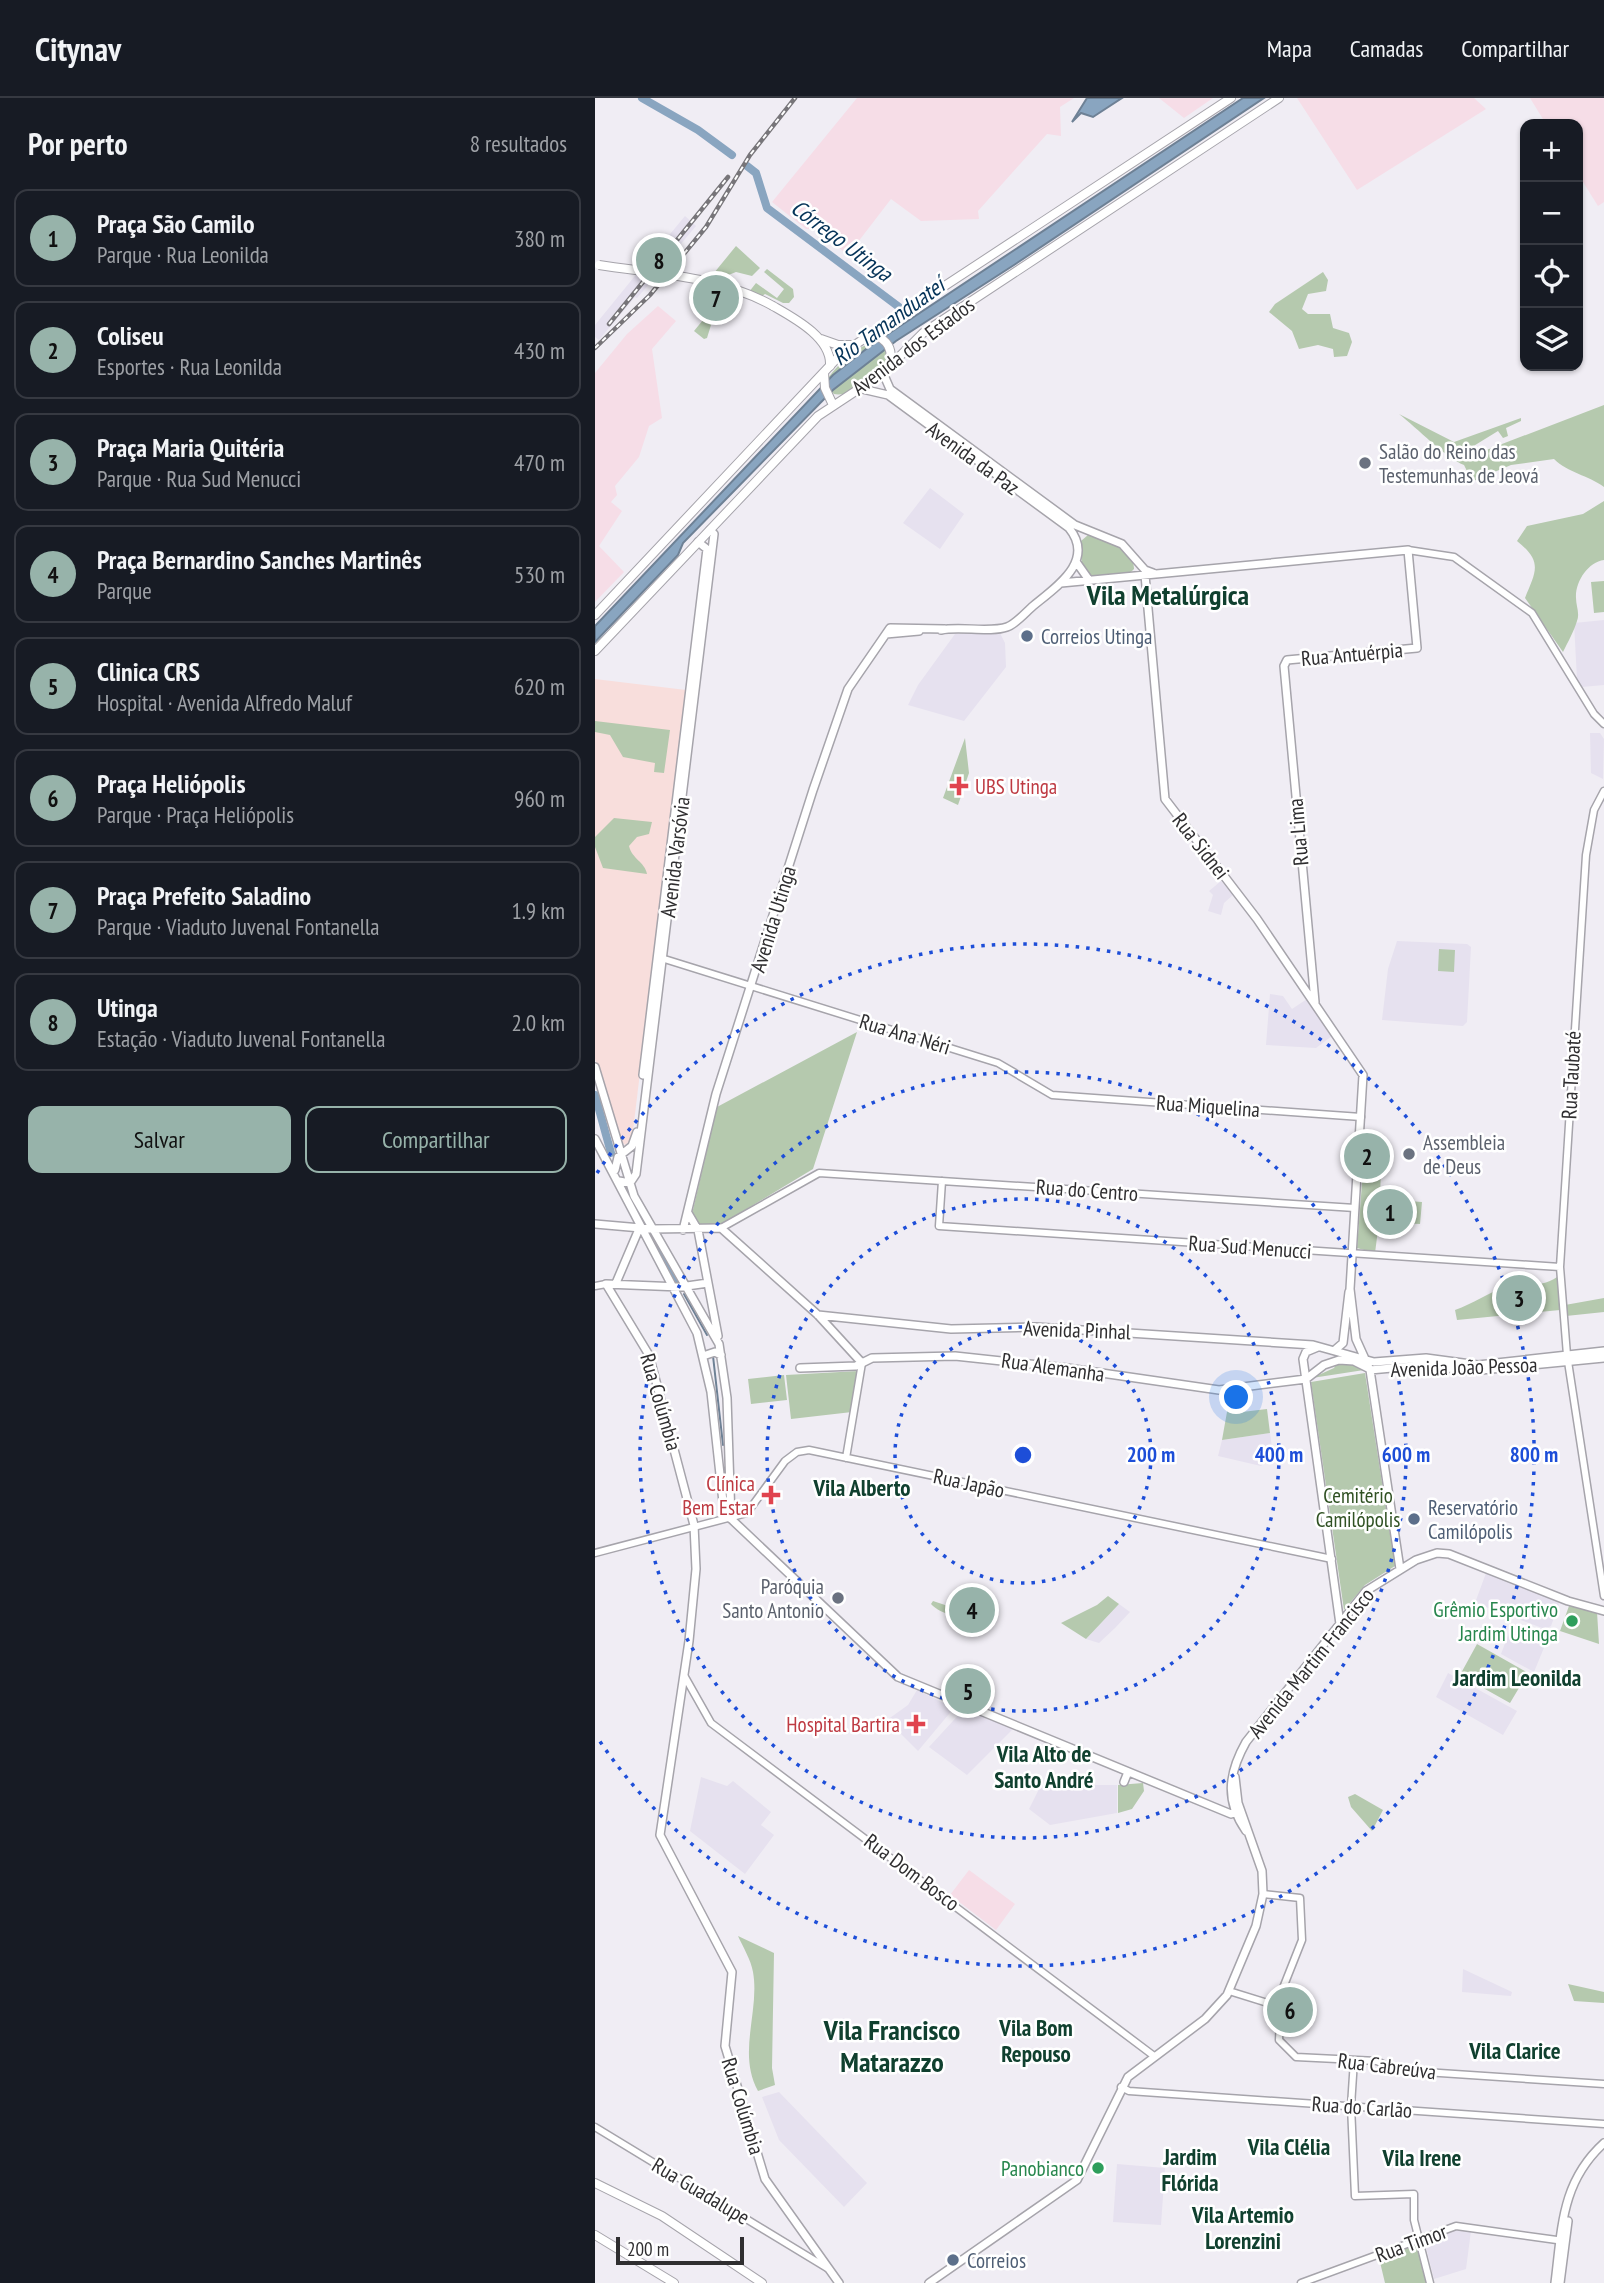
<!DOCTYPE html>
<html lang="pt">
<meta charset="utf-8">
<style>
body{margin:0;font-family:"PT Sans Narrow",sans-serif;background:#242831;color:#f1f3f6}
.controls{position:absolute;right:21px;top:21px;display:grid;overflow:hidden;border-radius:14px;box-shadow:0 2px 5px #0004}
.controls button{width:63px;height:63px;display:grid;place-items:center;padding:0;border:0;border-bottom:2px solid #363941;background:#171b24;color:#f1f3f6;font:35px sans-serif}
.scale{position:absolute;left:21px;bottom:18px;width:128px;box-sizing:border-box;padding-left:7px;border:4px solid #2f2e30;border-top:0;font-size:19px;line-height:24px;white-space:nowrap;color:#2f2e30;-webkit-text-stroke:5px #fff;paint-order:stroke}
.you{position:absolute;left:642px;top:1300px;width:24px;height:24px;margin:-18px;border:5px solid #fff;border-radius:50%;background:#1a73e8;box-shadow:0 0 0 10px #1a73e833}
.badge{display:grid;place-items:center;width:46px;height:46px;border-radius:50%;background:#97b3aa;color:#111;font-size:23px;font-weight:700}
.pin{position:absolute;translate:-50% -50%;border:4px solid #fff;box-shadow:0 2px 7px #0006}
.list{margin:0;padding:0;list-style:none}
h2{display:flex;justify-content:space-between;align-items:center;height:91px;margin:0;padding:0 28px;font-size:30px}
h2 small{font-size:23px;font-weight:400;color:#9ea1a6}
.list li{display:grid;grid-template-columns:46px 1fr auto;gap:21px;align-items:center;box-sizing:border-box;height:98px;margin:0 14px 14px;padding:0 14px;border:2px solid #363941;border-radius:14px}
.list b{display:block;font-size:26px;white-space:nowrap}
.list p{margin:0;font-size:23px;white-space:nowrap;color:#9ea1a6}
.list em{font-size:23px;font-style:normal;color:#9ea1a6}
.actions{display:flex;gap:14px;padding:21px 28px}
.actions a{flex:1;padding:16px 0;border:2px solid #97b3aa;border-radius:14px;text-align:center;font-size:24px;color:#97b3aa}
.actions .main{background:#97b3aa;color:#111}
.icon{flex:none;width:38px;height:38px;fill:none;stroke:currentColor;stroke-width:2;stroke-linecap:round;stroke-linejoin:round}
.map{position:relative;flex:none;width:1009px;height:2185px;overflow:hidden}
header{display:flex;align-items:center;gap:42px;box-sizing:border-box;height:98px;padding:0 35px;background:#171b24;border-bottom:2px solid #363941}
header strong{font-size:33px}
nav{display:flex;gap:38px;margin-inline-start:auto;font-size:24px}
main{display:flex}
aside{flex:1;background:#171b24}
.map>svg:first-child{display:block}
</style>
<header>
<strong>Citynav</strong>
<nav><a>Mapa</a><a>Camadas</a><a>Compartilhar</a></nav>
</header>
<main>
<aside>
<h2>Por perto<small>8 resultados</small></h2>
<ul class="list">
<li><span class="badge">1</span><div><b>Praça São Camilo</b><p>Parque · Rua Leonilda</p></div><em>380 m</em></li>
<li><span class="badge">2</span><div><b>Coliseu</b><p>Esportes · Rua Leonilda</p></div><em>430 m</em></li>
<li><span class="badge">3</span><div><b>Praça Maria Quitéria</b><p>Parque · Rua Sud Menucci</p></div><em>470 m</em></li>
<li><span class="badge">4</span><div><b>Praça Bernardino Sanches Martinês</b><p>Parque</p></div><em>530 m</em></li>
<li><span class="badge">5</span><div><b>Clinica CRS</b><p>Hospital · Avenida Alfredo Maluf</p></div><em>620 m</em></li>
<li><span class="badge">6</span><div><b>Praça Heliópolis</b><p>Parque · Praça Heliópolis</p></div><em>960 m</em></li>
<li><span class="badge">7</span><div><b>Praça Prefeito Saladino</b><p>Parque · Viaduto Juvenal Fontanella</p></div><em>1.9 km</em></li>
<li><span class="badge">8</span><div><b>Utinga</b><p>Estação · Viaduto Juvenal Fontanella</p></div><em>2.0 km</em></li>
</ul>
<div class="actions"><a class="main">Salvar</a><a>Compartilhar</a></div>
</aside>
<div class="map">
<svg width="1009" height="2185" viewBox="0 0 1009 2185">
<rect width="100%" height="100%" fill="#f0edf4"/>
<path fill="#f8dedc" d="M0,581L91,592L37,1041L30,1047L27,1044L0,961Z"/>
<path fill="#f6dde7" d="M262,0H479L465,9L466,38L452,36L383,113L384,121L326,123L296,101L253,157L220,131H211L177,104Z
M564,0H618L589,20Z
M702,0H879L891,11L762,92Z
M935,0H1009V104L1003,108L983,76V26H951Z
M63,208L81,223L57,251L67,320L54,328L44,359L20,388L22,397L16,404L27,413L4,448L29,474L0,504V275L32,236Z
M374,1772L420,1806L401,1832L355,1797Z"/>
<path fill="#e6e1ef" d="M90,118L101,128L80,153L84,157L64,180L61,178L42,200L40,199L4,242L0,239V227L48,168L45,165L61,145L66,147Z
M335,390L369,416L345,451L308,425Z
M1009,522V587L987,589L982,581L979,525Z
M405,535L410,545L411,569L369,623L313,607L323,587L360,536Z
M995,635H1005L1009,641L1008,681L996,675Z
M626,783L638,797L629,805L626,817L613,813L618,797L614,793Z
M802,843L872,846L876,849L872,924L868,928L787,922L793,871Z
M675,896L688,898L697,911L712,901L737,938L721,950L671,947Z
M675,1335L678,1357L666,1368L623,1358L627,1342Z
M891,1475L961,1502L964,1506L956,1528L950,1531L880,1505Z
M524,1506L535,1514L520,1530L504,1545L491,1541Z
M917,1527L953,1540L939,1574L906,1556Z
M368,1575L383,1581L379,1590L393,1596L388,1608L361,1599Z
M853,1575L922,1613L908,1637L841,1599Z
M322,1592L359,1610L323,1653L292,1622L313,1607Z
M369,1611L418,1631L372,1677L334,1649Z
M106,1679L132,1688L138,1683L176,1714L166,1727L179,1737L150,1776L95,1733Z
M446,1687H522V1715L455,1727L434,1711Z
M868,1871L917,1894L916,1898L867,1894Z
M184,1994L272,2085L249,2109L184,2042L167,1999Z
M522,2066L570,2070L566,2127L518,2124Z
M861,2131L876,2133L871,2171L839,2181L830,2145Z"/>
<path fill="#b5c9ae" d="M141,148L165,170L157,178L141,174L131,178L112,240L109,241L99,233L117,211L122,189L110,186Z
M172,171L198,191L199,199L194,205H188L170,196L164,200L150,199L161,185L182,200L189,191L169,174Z
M728,174L733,182L731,193L713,196L707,211L713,216H735L738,230L754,235L757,244L752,258L739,259L738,251L723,247L704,251L697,233L674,214L680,206Z
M280,243L289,248L293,257C288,275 257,300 239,296L234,291L233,280C245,264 260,250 280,243Z
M1009,307V389C993,377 973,375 959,361L916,367L897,375L899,384L889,387L875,379L869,367C851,360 822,330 804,316L859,344L926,320V323L911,330L913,338L908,340L903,333L877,349L881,356Z
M1009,403V462C993,464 980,484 981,500C981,508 985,515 982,523C979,533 973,544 968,554L930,500C941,473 948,464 922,443L932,428L988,416Z
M493,437C508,441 540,452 539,471L535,475L495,478L487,469L486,443Z
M1009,483V514L999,515L996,484Z
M0,623L75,632L69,675L59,674L60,665L28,659L15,637L0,634Z
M370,640L374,675L363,707L348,700Z
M19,720L57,724L54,736L42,739L34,748C37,761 50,764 52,776L8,770L0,749V739Z
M844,851L860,852L859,874L843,873Z
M262,934L218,1071L127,1126L104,1128L97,1116L122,1009Z
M771,1068L786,1070L785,1101L827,1104L825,1126L784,1124L780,1155L762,1150L768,1072Z
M962,1179L965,1212L862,1222L860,1212C878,1206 893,1194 912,1189C929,1186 949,1189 962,1179Z
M1009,1200V1214L971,1218L970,1207Z
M742,1265L759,1266L769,1272L717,1280L739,1270Z
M263,1273L257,1314L196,1321L191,1277Z
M770,1275L800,1468L770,1487L749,1512L716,1284Z
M189,1277L192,1302L156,1306L153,1281Z
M644,1296L647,1314L672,1311L675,1335L627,1342L635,1297Z
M513,1498L524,1506L491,1541L466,1525L502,1507Z
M338,1503L365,1512L385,1508L387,1511L383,1521C368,1521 346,1517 336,1506Z
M974,1508L1002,1514L1004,1546L965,1533Z
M882,1546L933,1575L915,1605L865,1577Z
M548,1685L549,1693L537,1711L523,1715V1687Z
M760,1696L788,1712L777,1733L756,1709L753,1699Z
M143,1838L179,1855L177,1970L180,1987L163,1993C142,1955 165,1913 158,1874C156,1862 148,1849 143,1838Z
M973,1886L1009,1894V1905L979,1903Z
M683 1911a12 12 0 1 1 24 0a12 12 0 1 1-24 0Z
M821,2146L831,2185H790L784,2160Z"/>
<path fill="#89a5c0" stroke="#6e8195" stroke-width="2" d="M492,0H527L498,19L486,15L477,24Z
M648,0H669L419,167L301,243L238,292L88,445L83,457L0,544V528L238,277L275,248Z"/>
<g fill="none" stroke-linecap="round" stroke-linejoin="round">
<path stroke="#6e8195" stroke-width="2" d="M89,1196L112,1237
M118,1258L128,1347"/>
<path stroke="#89a5c0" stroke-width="8" d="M47,0L103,32L137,57
M152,68L161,75L172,110L304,209
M0,997L16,1055
M54,1137L81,1181"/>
<g stroke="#a6a4ab" stroke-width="9">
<path id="tertiary" d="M813,452L859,459L937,515L999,616L1009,626
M1009,693L999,712L991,757L965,1169L972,1257L1009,1498
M63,859L403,965L457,997L766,1019
M347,1083L344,1128L965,1169
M126,1130L224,1075L760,1110
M0,1188L11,1186
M251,1360L267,1265
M0,1455L152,1415L190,1363L202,1354L214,1352L737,1461
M90,1579L116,1625L559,1958
M668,1796L705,1800L707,1842L684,1900
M634,1893L679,1907
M679 1911a15 15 0 1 1 30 0a15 15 0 1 1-30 0Z
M685,1924L684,1942L701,1959L782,1963L800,1972L1009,1986
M759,1962L756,2008L760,2098L819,2096V2122L835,2185
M526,1989L534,1993L1009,2026
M0,2029L232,2170
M706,2185L861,2128L969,2143"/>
</g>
<g stroke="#a6a4ab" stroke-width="10">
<path id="secondary" d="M288,275L295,291L480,427L527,446L550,472L558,475
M267,291L293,297L474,430C501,463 461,489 438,508C431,514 421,526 412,529C395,535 365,528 346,532
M482,465L494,482
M550,477L570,701L662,821L768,977L755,1191L761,1241L775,1272L805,1471
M466,485L813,452L822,550L692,562L689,568L720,904
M291,536L324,533
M0,969L39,1098L124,1246L132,1300L136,1421
M48,977L112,451L103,444
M0,1041L102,1235L116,1294L129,1413L133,1418L303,1579L636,1716L645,1712
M20,1072L23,1059L37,1048L42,1034
M24,1083L35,1085L41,1076L119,436L115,432
M93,1115L103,1132L123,1238
M0,1126L57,1131L126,1130L223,1217L267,1265
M88,1132L121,996L218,692L253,591L295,530L349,531
M21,1185L44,1131
M113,1185L85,1189L11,1186L54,1257L99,1427L101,1471L94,1543L65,1737L137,1874L130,1948L170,2081L244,2185
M223,1217L356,1231L441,1229L718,1247L779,1264L831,1260L883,1267L1009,1253
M723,1249L711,1254L708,1261L745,1526
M741,1251L748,1245L754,1194
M108,1258L120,1254L126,1257
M205,1270L261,1268L277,1260L360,1258L472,1270L624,1292L711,1281L729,1267L744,1262L759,1263L773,1270
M775,1272L830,1267L876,1273L1009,1260
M529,1684L533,1674
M651,1733C630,1703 633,1676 651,1644L771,1493L821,1462L842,1455L854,1456L973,1503L1009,1513
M334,2185L482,2082L533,1979L610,1921L632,1897L661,1828L668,1796L667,1773L643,1705L640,1679
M960,2185C967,2130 966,2084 1009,2045
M965,2185L973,2123"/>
</g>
<g stroke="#a6a4ab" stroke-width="10">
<path id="primary" d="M178,208C199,220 237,240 235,268
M226,241L243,247H259
M0,2085L67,2118L167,2185
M0,2137L79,2185"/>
</g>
<g stroke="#a6a4ab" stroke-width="10">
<path id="trunk" d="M278,236C293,242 298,251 295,267
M229,275L230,290L238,307
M0,517L246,256L636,0
M0,553L223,318L288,275L328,235L684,0"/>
</g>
<use href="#tertiary" stroke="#fff" stroke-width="6"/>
<use href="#secondary" stroke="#fff" stroke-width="7"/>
<use href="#primary" stroke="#fff" stroke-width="8"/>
<use href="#trunk" stroke="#fff" stroke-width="8"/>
<g stroke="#777579" stroke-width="4.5">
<path id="rail" d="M14,226L133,79
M0,250L55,197L111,129L155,57L200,0"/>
</g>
<use href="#rail" stroke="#fff" stroke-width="2" stroke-dasharray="5" stroke-linecap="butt"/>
<g stroke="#a6a4ab" stroke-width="10" stroke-linecap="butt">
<path id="primary-bridge" d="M4,167C62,176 125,178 178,208"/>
</g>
<use href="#primary-bridge" stroke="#fff" stroke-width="8"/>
</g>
<g fill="none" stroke="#1d4ed8" stroke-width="3.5" stroke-dasharray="3.5 7">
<circle cx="428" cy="1357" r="128"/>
<circle cx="428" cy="1357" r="256"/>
<circle cx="428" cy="1357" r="383"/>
<path d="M2 1075A511 511 0 1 1 2 1639"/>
</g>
<g fill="#6b7280" stroke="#fff" stroke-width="2.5">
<circle cx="770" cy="365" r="7"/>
<circle cx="814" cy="1056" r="7"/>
<circle cx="243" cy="1500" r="7"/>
</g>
<g fill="#5c6f8a" stroke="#fff" stroke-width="2.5">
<circle cx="432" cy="538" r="7"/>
<circle cx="819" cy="1421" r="7"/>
<circle cx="358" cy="2162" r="7"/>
</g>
<g fill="#e0444e" stroke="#fff" stroke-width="2.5">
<path d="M360.5 677.5h7v7h7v7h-7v7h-7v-7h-7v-7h7z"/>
<path d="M172.5 1386.5h7v7h7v7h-7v7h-7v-7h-7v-7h7z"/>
<path d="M317.5 1615.5h7v7h7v7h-7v7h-7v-7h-7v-7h7z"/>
</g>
<g fill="#2e9e5b" stroke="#fff" stroke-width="2.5">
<circle cx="977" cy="1523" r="7"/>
<circle cx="503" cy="2070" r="7"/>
</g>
<g text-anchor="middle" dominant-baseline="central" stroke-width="5" stroke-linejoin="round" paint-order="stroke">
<g font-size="21" fill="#2f2e30" stroke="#fff">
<text transform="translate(318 248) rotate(-37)">Avenida dos Estados</text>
<text transform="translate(378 360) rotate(36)">Avenida da Paz</text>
<text transform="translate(757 556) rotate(-5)">Rua Antuérpia</text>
<text transform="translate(703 734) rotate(-95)">Rua Lima</text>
<text transform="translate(606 748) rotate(52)">Rua Sidnei</text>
<text transform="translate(80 759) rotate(-83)">Avenida Varsóvia</text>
<text transform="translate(178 821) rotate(-73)">Avenida Utinga</text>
<text transform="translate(310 936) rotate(17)">Rua Ana Néri</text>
<text transform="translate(976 977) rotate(-87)">Rua Taubaté</text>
<text transform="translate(613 1008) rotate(4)">Rua Miquelina</text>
<text transform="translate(492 1092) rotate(4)">Rua do Centro</text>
<text transform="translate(655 1149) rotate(4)">Rua Sud Menucci</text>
<text transform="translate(482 1232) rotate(2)">Avenida Pinhal</text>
<text transform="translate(458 1269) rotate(8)">Rua Alemanha</text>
<text transform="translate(869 1269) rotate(-2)">Avenida João Pessoa</text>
<text transform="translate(66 1304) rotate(74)">Rua Colúmbia</text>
<text transform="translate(374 1385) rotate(12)">Rua Japão</text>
<text transform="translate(716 1565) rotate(-51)">Avenida Martim Francisco</text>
<text transform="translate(317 1774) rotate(37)">Rua Dom Bosco</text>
<text transform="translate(792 1968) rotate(7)">Rua Cabreúva</text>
<text transform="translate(148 2008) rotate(73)">Rua Colúmbia</text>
<text transform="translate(767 2009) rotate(4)">Rua do Carlão</text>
<text transform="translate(106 2093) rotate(31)">Rua Guadalupe</text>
<text transform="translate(816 2145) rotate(-20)">Rua Timor</text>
</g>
<g font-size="21" fill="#5b616d" stroke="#fff" text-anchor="start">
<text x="784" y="353">Salão do Reino das<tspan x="784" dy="24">Testemunhas de Jeová</tspan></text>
<text x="828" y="1044">Assembleia<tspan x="828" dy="24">de Deus</tspan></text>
<text x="229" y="1488" text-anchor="end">Paróquia<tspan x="229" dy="24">Santo Antonio</tspan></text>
</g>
<g font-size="21" fill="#4e5e75" stroke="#fff" text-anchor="start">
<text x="446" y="538">Correios Utinga</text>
<text x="833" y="1409">Reservatório<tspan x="833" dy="24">Camilópolis</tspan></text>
<text x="372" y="2162">Correios</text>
</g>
<g font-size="21" fill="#be3a42" stroke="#fff" text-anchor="end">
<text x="380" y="688" text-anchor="start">UBS Utinga</text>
<text x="160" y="1385">Clínica<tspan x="160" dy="24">Bem Estar</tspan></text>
<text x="305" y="1626">Hospital Bartira</text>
</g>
<g font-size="21" fill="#305123" stroke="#fff">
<text x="763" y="1397">Cemitério<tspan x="763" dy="24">Camilópolis</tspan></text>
</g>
<g font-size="21" fill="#27864d" stroke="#fff" text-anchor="end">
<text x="963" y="1511">Grêmio Esportivo<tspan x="963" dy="24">Jardim Utinga</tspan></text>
<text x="489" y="2070">Panobianco</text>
</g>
<g font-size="23" font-style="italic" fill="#053358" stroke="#fff">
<text transform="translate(247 142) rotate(37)">Córrego Utinga</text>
<text transform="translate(293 223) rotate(-36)">Rio Tamanduateí</text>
</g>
<g font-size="23" font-weight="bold" fill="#10402f" stroke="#fff">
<text x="267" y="1389">Vila Alberto</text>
<text x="922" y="1579">Jardim Leonilda</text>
<text x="449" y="1655">Vila Alto de<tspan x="449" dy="26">Santo André</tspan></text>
<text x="441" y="1929">Vila Bom<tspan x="441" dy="26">Repouso</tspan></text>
<text x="920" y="1952">Vila Clarice</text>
<text x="694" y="2048">Vila Clélia</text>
<text x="595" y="2058">Jardim<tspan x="595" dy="26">Flórida</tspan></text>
<text x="827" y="2059">Vila Irene</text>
<text x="648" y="2116">Vila Artemio<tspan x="648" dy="26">Lorenzini</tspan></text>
</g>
<g font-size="28" font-weight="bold" fill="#10402f" stroke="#fff">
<text x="573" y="496">Vila Metalúrgica</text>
<text x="297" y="1931">Vila Francisco<tspan x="297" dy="32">Matarazzo</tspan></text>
</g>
</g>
<circle cx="428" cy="1357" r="10" fill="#1d4ed8" stroke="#fff" stroke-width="3.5"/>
<g font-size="21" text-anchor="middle" font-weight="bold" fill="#1d4ed8" stroke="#fff" stroke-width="5" stroke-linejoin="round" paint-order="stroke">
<text x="556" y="1364">200 m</text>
<text x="684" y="1364">400 m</text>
<text x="811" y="1364">600 m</text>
<text x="939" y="1364">800 m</text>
</g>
</svg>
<div class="controls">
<button>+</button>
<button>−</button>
<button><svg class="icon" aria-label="locate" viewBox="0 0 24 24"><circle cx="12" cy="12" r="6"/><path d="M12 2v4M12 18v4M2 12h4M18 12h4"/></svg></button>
<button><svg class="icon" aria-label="layers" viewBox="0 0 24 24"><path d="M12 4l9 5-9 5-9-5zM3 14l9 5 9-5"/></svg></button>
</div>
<div class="scale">200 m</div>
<div class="you"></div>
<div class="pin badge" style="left:795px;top:1114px">1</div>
<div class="pin badge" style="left:772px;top:1058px">2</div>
<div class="pin badge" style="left:924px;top:1200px">3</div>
<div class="pin badge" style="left:377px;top:1512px">4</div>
<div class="pin badge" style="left:373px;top:1593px">5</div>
<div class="pin badge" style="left:695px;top:1912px">6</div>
<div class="pin badge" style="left:121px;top:200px">7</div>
<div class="pin badge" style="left:64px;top:162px">8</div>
</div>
</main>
